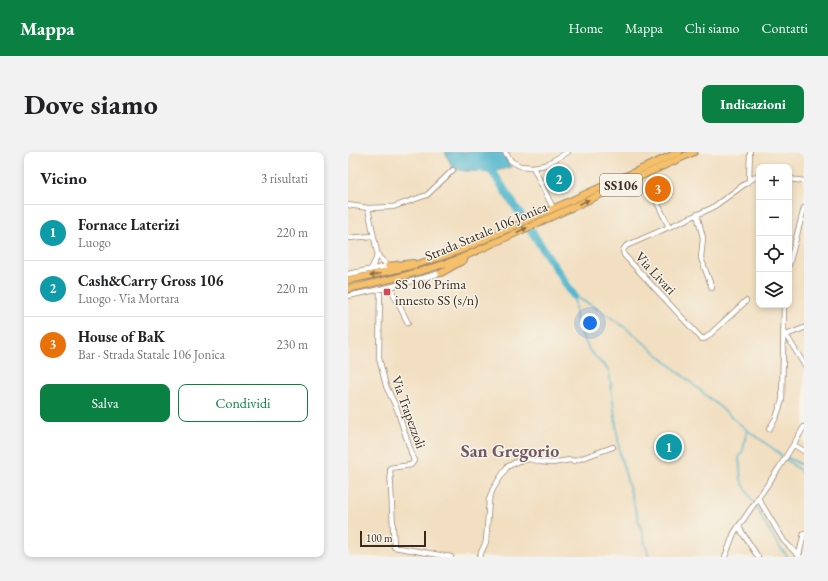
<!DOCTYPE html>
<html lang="it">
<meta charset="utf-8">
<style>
body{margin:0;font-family:"EB Garamond",serif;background:#f2f2f2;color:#202124}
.controls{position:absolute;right:12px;top:12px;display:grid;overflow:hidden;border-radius:8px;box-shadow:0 2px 6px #0003}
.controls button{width:36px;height:36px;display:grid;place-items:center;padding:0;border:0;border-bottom:1px solid #e0e0e0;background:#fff;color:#202124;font:20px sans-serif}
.scale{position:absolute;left:12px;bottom:10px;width:66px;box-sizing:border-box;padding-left:4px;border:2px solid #3b2a1e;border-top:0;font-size:11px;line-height:14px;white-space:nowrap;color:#3b2a1e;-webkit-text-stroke:3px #f7f3e8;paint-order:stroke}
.you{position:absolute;left:242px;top:171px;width:14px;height:14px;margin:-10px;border:3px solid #fff;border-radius:50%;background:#1a73e8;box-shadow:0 0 0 6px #1a73e833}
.badge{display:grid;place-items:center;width:26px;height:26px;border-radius:50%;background:#0b8043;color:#fff;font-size:13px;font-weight:700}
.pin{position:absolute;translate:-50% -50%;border:2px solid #fff;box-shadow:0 1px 4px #0006}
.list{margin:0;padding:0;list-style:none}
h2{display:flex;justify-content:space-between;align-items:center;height:52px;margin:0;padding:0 16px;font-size:17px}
h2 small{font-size:13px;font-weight:400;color:#757577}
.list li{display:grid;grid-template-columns:26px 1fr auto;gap:12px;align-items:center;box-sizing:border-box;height:56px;padding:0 16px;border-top:1px solid #e0e0e0}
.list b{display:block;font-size:15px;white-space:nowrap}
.list p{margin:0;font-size:13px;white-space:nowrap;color:#757577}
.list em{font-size:13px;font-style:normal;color:#757577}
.actions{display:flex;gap:8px;padding:12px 16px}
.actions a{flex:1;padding:9px 0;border:1px solid #0b8043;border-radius:8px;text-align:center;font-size:14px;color:#0b8043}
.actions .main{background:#0b8043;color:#fff}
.icon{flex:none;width:22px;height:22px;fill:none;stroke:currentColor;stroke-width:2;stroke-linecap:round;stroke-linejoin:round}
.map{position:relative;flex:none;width:456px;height:405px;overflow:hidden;border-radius:8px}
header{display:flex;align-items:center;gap:24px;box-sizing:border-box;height:56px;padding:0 20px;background:#0b8043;color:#fff}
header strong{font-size:19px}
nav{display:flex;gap:22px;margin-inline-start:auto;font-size:14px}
.intro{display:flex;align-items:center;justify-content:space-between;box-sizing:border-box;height:96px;padding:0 24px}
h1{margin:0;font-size:28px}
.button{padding:10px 18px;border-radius:8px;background:#0b8043;color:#fff;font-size:14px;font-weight:700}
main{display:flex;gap:24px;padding:0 24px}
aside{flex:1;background:#fff;border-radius:8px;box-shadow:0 2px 6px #0003}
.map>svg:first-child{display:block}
</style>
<header>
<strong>Mappa</strong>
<nav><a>Home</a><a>Mappa</a><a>Chi siamo</a><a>Contatti</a></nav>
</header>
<div class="intro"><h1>Dove siamo</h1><a class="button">Indicazioni</a></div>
<main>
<aside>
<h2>Vicino<small>3 risultati</small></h2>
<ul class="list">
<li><span class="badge" style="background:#0f9aa8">1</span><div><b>Fornace Laterizi</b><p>Luogo</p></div><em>220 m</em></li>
<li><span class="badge" style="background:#0f9aa8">2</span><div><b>Cash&amp;Carry Gross 106</b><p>Luogo · Via Mortara</p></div><em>220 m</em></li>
<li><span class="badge" style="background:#e8710a">3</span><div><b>House of BaK</b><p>Bar · Strada Statale 106 Jonica</p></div><em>230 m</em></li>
</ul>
<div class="actions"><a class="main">Salva</a><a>Condividi</a></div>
</aside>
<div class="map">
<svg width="456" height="405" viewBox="0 0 456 405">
<rect width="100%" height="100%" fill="#f7f3e8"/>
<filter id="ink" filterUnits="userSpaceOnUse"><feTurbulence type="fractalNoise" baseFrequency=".025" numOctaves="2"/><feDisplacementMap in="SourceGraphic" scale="8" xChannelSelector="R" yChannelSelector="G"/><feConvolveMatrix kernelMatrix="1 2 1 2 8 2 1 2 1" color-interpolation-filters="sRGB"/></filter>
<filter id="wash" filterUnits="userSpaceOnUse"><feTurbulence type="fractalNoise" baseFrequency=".012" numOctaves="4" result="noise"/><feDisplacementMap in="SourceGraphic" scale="16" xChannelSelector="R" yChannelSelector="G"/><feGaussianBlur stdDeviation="0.9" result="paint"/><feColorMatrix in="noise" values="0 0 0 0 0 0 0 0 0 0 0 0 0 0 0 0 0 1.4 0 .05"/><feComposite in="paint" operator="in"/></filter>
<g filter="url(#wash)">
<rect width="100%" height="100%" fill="#f2dfc1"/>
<path fill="#4eb5cd" stroke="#447076" d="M97,0H154L163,15L144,20L118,19L105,17Z"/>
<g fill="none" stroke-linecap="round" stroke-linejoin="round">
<path stroke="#4eb5cd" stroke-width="1.5" d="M226,144L252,158L282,179L399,278L423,295L456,322
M226,144L229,172L241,198L261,219L272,303L301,405
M399,278L395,298L391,306L393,328L405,350
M438,305L456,314
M407,353C417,371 426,390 440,405"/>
<path stroke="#4eb5cd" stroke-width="8" d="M128,0L146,22L226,144"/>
</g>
</g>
<g filter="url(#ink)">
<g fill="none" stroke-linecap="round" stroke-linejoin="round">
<g stroke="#968470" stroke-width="6">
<path id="minor" d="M157,0L163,9L172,14L185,15L197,13L220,0
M185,15L205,56
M441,27L456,29
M401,29L411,23
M306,36L309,41L307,46L321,75
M0,53L20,56L45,55L79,43L105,18
M20,56L29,100L31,105L40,114
M349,62L355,86L353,106L364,136
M0,86L25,84
M441,113L456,56
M23,117L28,107L29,102
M0,122L40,114
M42,135L60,171
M32,137L31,206L38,234L49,257L66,309L63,313L42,316L46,395L103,405
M0,144L42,135L93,121
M398,149L358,186L354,187L276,103L275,98L278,94L364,56L401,29L402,0
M435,178L456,212
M438,183L456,176
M421,277L428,266L434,248L436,153
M446,293L456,299
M410,346L436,389L452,405
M390,374L410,405
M451,403L456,381
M131,405L138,390L141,348L145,337L159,315L170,309L182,307L192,310L204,311L222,308L226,309L265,295
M377,405L386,381L431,316L456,275"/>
</g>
<g stroke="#968470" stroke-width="8">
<path id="highway" d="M40,114L65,111
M93,121L116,108
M0,128C39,120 76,112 113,98L331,0
M0,137C39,128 76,120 113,106L346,0"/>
</g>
<use href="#minor" stroke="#fff" stroke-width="4.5"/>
<use href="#highway" stroke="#f6c06b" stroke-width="6"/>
</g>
<defs><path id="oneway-solid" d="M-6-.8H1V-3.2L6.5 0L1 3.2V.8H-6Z"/></defs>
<g fill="#8f6e41">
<use href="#oneway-solid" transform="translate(236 50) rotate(-24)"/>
<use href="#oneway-solid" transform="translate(174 78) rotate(-25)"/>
<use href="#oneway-solid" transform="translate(27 123) rotate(168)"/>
</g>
</g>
<rect fill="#d1495b" stroke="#f7f3e8" stroke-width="1.5" x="35" y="136" width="8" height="8" rx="2"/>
<g text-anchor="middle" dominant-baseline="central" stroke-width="3" stroke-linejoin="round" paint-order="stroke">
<rect fill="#f7f3e8" stroke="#73665b" stroke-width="1" x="252" y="22" width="42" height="22" rx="3"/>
<g font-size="13" font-weight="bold" fill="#3b2a1e">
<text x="273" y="33">SS106</text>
</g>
<g font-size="14" fill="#3b2a1e" stroke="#f7f3e8">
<text transform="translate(138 79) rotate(-23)">Strada Statale 106 Jonica</text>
<text transform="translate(308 121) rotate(47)">Via Livari</text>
<text transform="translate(61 260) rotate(70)">Via Trapezzoli</text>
</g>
<g font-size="14" fill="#3b2a1e" stroke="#f7f3e8" text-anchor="start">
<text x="47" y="132">SS 106 Prima<tspan x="47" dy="16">innesto SS (s/n)</tspan></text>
</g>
<g font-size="18" font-weight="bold" fill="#735966" stroke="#f7f3e8">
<text x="162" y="298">San Gregorio</text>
</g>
</g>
</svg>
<div class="controls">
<button>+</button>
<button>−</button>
<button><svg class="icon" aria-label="locate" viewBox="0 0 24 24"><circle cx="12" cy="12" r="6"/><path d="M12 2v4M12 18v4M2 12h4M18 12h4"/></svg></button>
<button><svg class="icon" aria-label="layers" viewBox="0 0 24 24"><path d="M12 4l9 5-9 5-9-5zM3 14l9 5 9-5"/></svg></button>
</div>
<div class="scale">100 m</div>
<div class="you"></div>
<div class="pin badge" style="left:321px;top:295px;background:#0f9aa8">1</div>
<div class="pin badge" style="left:211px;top:27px;background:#0f9aa8">2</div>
<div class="pin badge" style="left:310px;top:37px;background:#e8710a">3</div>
</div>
</main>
